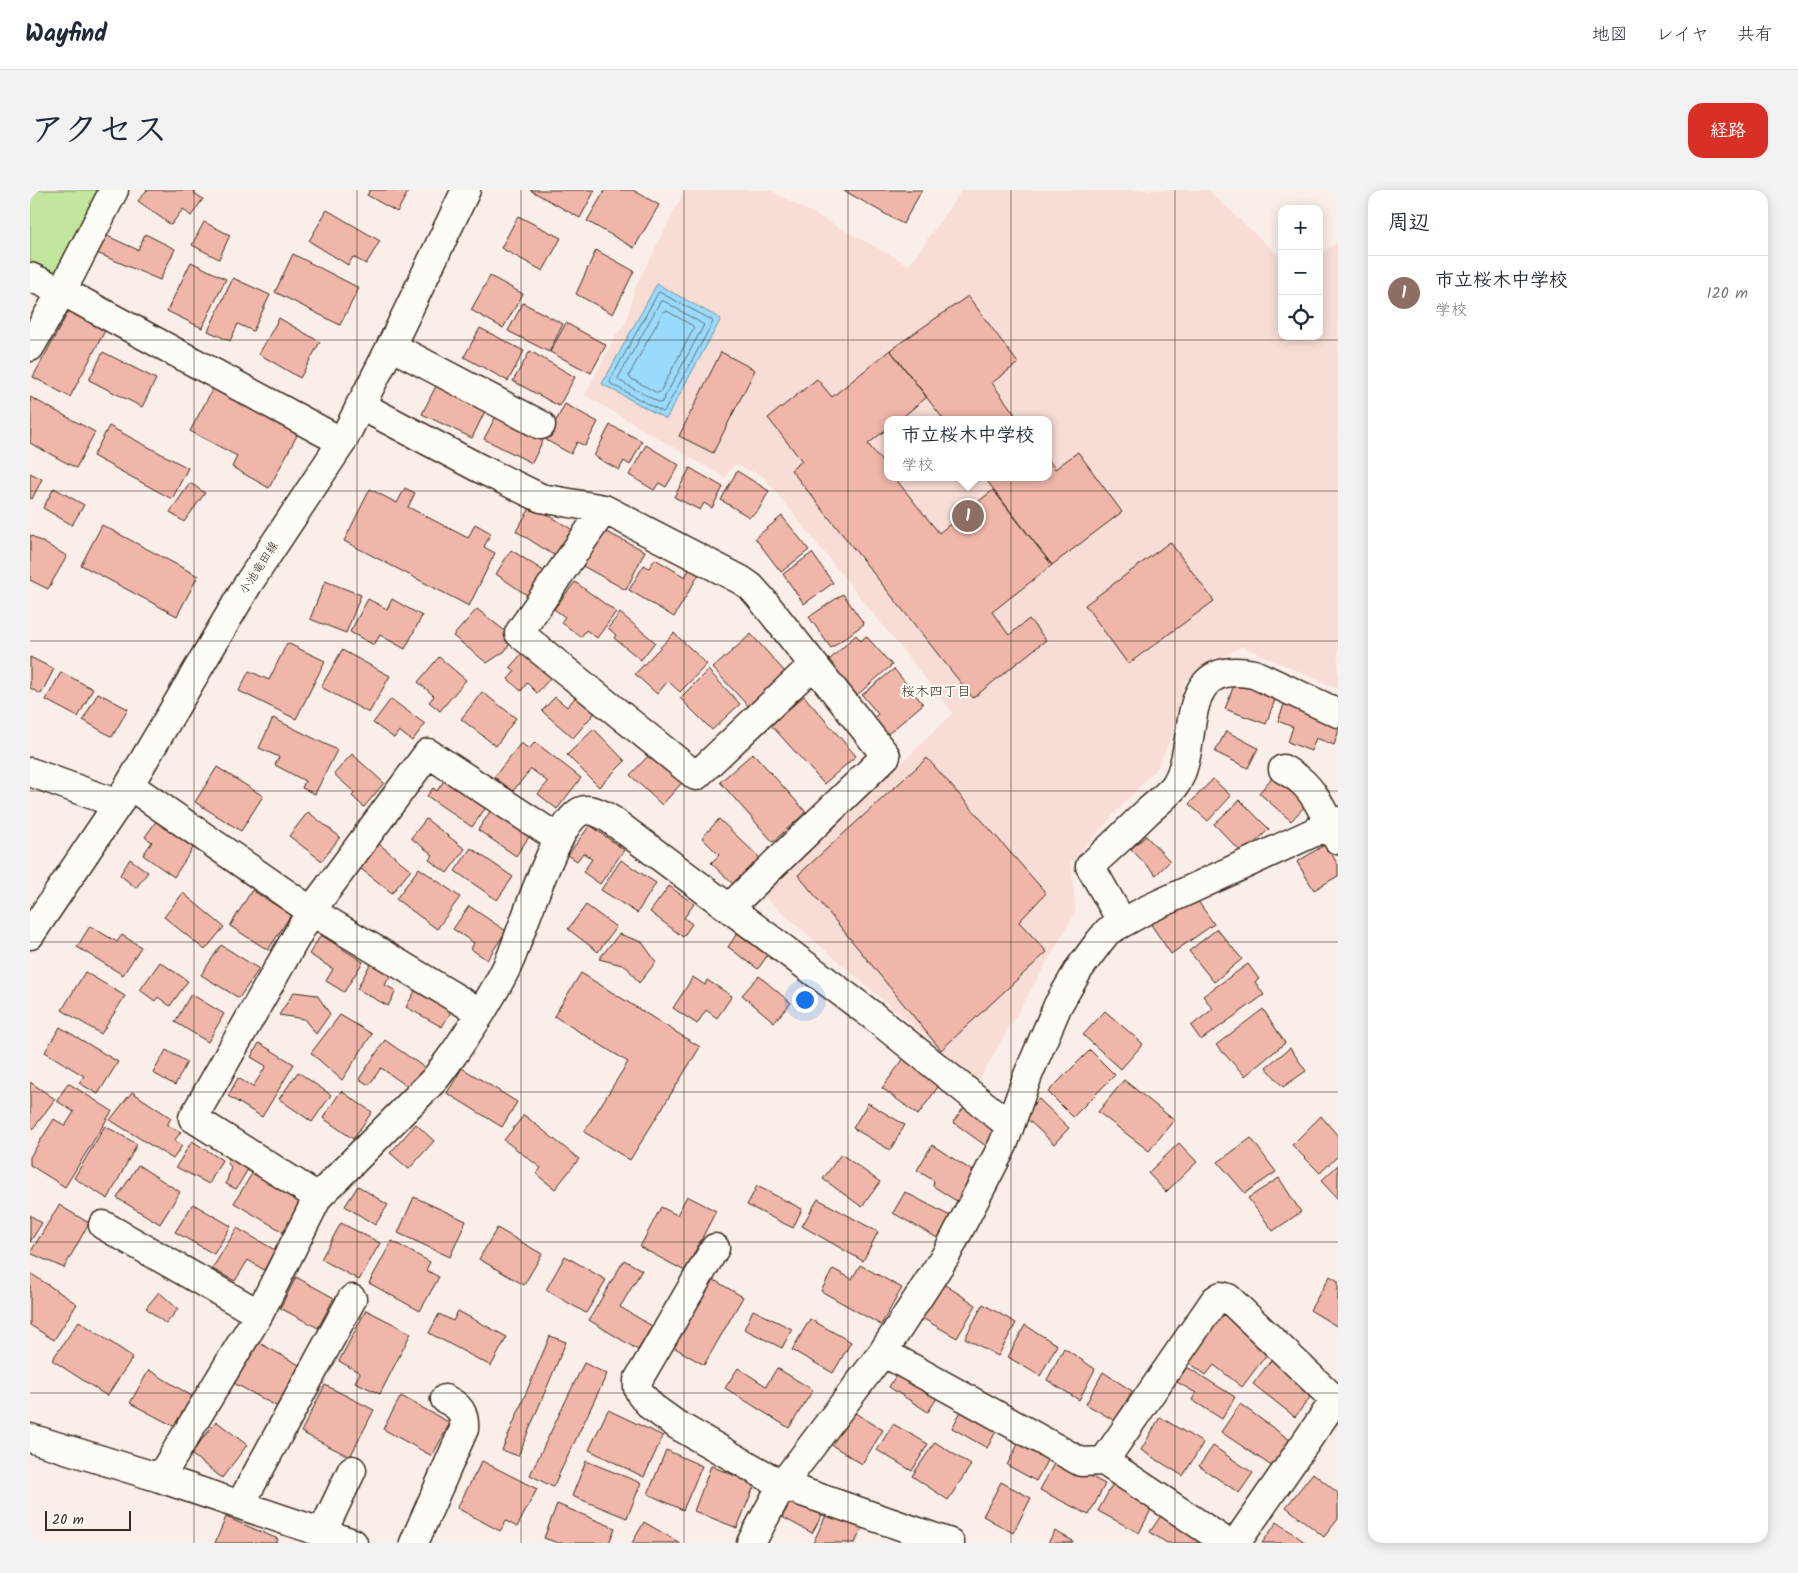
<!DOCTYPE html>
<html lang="ja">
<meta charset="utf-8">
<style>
body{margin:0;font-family:Kalam,"Klee One",sans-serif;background:#f2f2f3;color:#1f2937}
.controls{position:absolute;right:15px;top:15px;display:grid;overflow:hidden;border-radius:10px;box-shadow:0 2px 12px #0003}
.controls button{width:45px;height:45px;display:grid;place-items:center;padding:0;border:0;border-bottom:1px solid #e0e1e3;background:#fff;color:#1f2937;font:25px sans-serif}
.scale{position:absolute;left:15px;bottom:12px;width:86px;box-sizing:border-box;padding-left:5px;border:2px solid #3b2a1e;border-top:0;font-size:14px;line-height:18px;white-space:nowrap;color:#3b2a1e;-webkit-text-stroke:4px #fdfcf7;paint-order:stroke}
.you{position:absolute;left:774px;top:809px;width:18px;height:18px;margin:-12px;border:4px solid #fff;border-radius:50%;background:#1a73e8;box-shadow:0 0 0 8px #1a73e833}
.badge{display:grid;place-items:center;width:32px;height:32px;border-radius:50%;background:#d93025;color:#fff;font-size:16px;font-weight:700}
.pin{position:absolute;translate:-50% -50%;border:2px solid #fff;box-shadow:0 1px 5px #0006}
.popup{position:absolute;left:854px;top:226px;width:168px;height:65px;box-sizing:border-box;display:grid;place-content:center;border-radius:10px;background:#fff;filter:drop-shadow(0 1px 4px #0005);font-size:16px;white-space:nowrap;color:#747a83}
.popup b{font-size:19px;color:#1f2937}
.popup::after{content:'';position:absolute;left:50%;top:100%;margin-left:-10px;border:10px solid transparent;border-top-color:#fff}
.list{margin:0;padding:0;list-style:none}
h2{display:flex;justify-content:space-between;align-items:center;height:65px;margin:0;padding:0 20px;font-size:21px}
h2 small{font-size:16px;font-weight:400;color:#747a83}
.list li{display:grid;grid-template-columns:32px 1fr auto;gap:15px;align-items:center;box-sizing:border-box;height:75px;padding:0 20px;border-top:1px solid #e0e1e3}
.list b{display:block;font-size:19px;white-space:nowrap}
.list p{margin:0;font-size:16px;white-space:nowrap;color:#747a83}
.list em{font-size:16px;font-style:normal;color:#747a83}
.icon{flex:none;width:28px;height:28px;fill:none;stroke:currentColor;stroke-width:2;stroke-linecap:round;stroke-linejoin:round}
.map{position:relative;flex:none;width:1308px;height:1353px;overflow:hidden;border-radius:15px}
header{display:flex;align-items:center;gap:30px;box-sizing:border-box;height:70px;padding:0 25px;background:#fff;border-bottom:1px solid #e0e1e3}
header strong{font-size:24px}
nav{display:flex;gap:28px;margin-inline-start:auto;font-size:18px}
.intro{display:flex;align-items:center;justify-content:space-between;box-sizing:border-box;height:120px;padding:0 30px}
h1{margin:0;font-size:35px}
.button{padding:12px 22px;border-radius:15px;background:#d93025;color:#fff;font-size:18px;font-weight:700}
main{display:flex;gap:30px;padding:0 30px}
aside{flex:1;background:#fff;border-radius:15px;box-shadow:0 2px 12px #0003}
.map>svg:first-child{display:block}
</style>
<header>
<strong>Wayfind</strong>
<nav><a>地図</a><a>レイヤ</a><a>共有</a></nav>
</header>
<div class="intro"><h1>アクセス</h1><a class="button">経路</a></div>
<main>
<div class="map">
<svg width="1308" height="1353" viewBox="0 0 1308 1353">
<rect width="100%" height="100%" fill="#faeee8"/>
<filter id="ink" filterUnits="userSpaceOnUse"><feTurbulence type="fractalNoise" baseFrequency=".02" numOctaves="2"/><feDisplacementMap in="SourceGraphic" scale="10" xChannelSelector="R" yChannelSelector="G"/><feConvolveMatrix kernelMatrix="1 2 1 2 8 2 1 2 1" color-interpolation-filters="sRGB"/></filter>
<g filter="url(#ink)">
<path fill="#f7ddd5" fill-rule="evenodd" d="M655,0H739L879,75L932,0H1178L1252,69V146H1289V65L1308,52V499L1212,456L1155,490L1142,544L1129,575L1041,672L1046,721L948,892L733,706L923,523L733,286L704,274L695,288L555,205L586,145L596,133L604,100ZM858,230H1018V287H858Z"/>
<path fill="#c3e69f" stroke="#7f885e" d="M0,0H69L23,86L0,75Z"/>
<path fill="#9adbfc" stroke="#7494a3" d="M627,94L691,129L636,229L572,194Z"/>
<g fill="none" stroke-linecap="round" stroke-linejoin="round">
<path stroke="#617177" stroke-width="1" d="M629,102L682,130L683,132L635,220L633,222L581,194L580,191Z
M631,111H634L674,135L632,212L630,213L590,191L588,189Z
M634,121H637L663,136L664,138L630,202L627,203L600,188L599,186Z"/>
</g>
<path fill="#f0b6aa" stroke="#3b2a1e" d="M117,0H166L164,3L173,9L161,26L153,19L141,35L108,11Z
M340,0H379L367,22L337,5Z
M500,0H565L550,28Z
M575,0H603L629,15L604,58L557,31Z
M813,0H892L873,34Z
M297,20L350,51L336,74L323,67L318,75L279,51Z
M488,26L531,48L513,81L471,58Z
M174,32L200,45L189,69L162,55Z
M115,44L145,59L130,90L67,63L75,45L108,60Z
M566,60L604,81L583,124L546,104Z
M263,64L329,98L310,135L245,102Z
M161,72L196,89L172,138L137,121Z
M460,86L493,104L473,138L441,120Z
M203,88L240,105L223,141L208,134L200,151L178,141Z
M938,106L988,173L962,193L989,230H914L860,160Z
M43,113L79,133L40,207L3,187Z
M493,113L533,134L519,162L478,141Z
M249,128L290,152L270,188L229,164Z
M536,133L576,155L561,183L520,162Z
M450,138L494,161L478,191L434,167Z
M860,160L897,207L869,230H858V238L838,254L858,279V287H864L909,343L963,300L1022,375L962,422L979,445L999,429L1016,450L943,508L761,280L772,271L738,228L787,189L802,207Z
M500,161L545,187L529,216L483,191Z
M73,162L126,189L112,217L59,190Z
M691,162L725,180L683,263L649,246Z
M187,191L272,236L239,298L202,277L207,266L160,241Z
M408,192L457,217L442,248L392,224Z
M0,207L65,242L46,278L0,253L1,232Z
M535,214L568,232L555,256L547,252L541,264L516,250Z
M468,222L515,246L502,273L454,249Z
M580,235L612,251L600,275L594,271L589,280L564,266Z
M79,236L158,278L142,309L63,266Z
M616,255L649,275L636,297L629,293L624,300L599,285Z
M1048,262L1092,322L1022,375L954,287H1018V269L1025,279Z
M660,278L693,297L682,318L674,313L670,320L644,307Z
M707,281L739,301L728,321L719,327L691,310Z
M0,283L12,289L2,309L0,308Z
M160,293L175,303L154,332L140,322Z
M24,298L54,315L42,335L13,318Z
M375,298L385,303L378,317L438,348L445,334L461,343L454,357L465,363L439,416L314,351L340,299L367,313Z
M502,315L546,342L530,369L486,341Z
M752,326L779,360L751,382L725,348Z
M72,335L168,386L147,426L51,375Z
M570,339L615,361L596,400L551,375Z
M0,345L37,366L18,399L0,390Z
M1140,352L1184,411L1098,474L1055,415Z
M481,360L520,385L504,410L466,384Z
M782,363L803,393L774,414L753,384Z
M625,369L655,387L660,378L669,384L644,427L599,400L614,375L619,378Z
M295,391L331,405L316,443L280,429Z
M545,392L586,422L567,448L556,440L551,447L531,432L535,427L524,419Z
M813,404L834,434L801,458L779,427Z
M338,409L357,419L362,409L392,426L375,459L350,445L344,455L320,442Z
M447,419L484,448L475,461L457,473L423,446Z
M590,423L625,452L611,470L584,448L586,445L578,438Z
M644,443L677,474L650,502L638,491L627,504L605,484Z
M721,444L755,482L718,516L683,478Z
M826,445L831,451L836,446L862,475L827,505L797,472Z
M257,453L295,471L266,529L209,501L219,481L239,490Z
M312,460L360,486L339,523L291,497Z
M495,460L523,485L507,503L497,493L491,501L478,489L485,481L480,477Z
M0,467L24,479L11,504L0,498Z
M409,467L436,490L410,521L399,512L404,506L388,492Z
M864,479L893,514L852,549L838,533L848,524L832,505Z
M678,480L710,514L682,540L650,508Z
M31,482L63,499L48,527L16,510Z
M1205,492L1246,507L1236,534L1195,519Z
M452,502L486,528L466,556L431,529Z
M68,503L98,519L82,547L53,530Z
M549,503L568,519L543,548L512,521L525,507L537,517Z
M774,506L826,566L794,594L741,535Z
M361,509L395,534L382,551L369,541L364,548L343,533Z
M1255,512L1308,532V543L1304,555L1286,548L1281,561L1258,552L1263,537L1248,531Z
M243,528L307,560L285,604L272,598L275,591L245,575L249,567L229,558Z
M564,539L595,571L569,597L537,565Z
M1196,541L1228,558L1218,578L1185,562Z
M505,552L551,588L527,619L508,604L518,592L501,579L483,601L464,587L491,553L499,559Z
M621,563L656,588L632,615L600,585Z
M723,563L776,622L743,652L690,592Z
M322,564L354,593L334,617L322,606L325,603L304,584Z
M897,568L1016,703L989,732L1017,762L911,860L768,685Z
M187,577L233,606L211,641L165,612Z
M1246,583L1279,612L1261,631L1229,603Z
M415,589L459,613L442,637L397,606L403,598L407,601Z
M1183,589L1201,606L1178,631L1159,614Z
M1210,610L1239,639L1213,664L1184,634Z
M465,614L503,641L486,666L448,640Z
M278,622L310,647L292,671L259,646Z
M396,629L435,659L417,683L399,670L403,665L381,648Z
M689,629L731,669L705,696L681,673L689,665L672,648Z
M127,630L161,646L156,653L165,655L144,687L113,665L122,652L115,647Z
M560,635L594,660L570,694L553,682L562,669L553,663L547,671L538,665Z
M1116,646L1140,671L1126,685L1101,659Z
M349,654L381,680L362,703L330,678Z
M1296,654L1308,675V686L1284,700L1267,672Z
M441,658L483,687L467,710L425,681Z
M100,669L118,682L106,698L90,685Z
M591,670L626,693L607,723L571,700Z
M389,678L430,707L407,739L366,709Z
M639,696L664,714L654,728L662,734L653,747L620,722Z
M222,700L261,725L238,760L200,736Z
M153,703L194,737L175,760L134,727Z
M1163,704L1184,734L1141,764L1120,733Z
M556,715L586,737L568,762L538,739Z
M439,716L476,741L457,770L441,759L444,753L423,739Z
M60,736L87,752L92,745L111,757L93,785L47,757Z
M710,739L741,760L728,779L698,757Z
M1187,739L1212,769L1184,792L1159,761Z
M589,744L612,752L626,772L609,793L596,776L569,769Z
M291,745L333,772L314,802L296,791L303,779L279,764Z
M191,755L229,779L209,808L171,785Z
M344,767L364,779L355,795L366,801L358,816L327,799Z
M130,772L158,791L140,816L128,807L125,811L110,800Z
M1218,774L1229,789L1225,792L1234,805L1171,850L1161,836L1183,819L1173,806Z
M55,782L95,806L71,844L32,820Z
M551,783L670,857L600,970L554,942L598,872L524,826Z
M729,786L761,813L744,832L712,805Z
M663,787L675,795L677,790L702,806L687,828L676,820L667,834L643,818Z
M389,794L425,815L412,837L376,817Z
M264,802L287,805L300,824L286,844L274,829L249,825Z
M161,804L194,824L178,852L145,832Z
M1233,819L1255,853L1215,886L1186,855Z
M1075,821L1113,854L1091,879L1053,845Z
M310,825L342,844L312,890L281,863Z
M30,837L88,872L68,904L49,893L54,886L15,862Z
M355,850L395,878L380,898L351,878L339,895L329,889Z
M229,853L264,874L232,927L198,906L208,888L223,897L236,876L221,867Z
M1260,858L1276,881L1253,897L1236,877Z
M136,860L157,872L145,895L123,883Z
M1060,860L1085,885L1043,927L1018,902Z
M875,867L910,894L888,925L852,898Z
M432,878L487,912L472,937L417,903Z
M268,882L301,905L282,932L249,909Z
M1094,890L1144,930L1119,961L1068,922Z
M0,892L25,909L3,939L0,936Z
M38,893L82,921L35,997L0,975V967L24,929L35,936L44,922L27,911Z
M311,901L342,922L323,949L293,928Z
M102,902L141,928L137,935L151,942L144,951L152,956L143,969L80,930Z
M1009,909L1039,938L1024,954L993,925Z
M938,912L975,938L960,959L923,932Z
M838,913L875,935L860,960L823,938Z
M494,925L549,969L525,999L506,984L511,978L474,950Z
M1291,926L1308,946V966L1290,983L1262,955Z
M386,934L404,951L379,979L360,963Z
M75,936L107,954L78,1009L44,988Z
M1221,948L1246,982L1215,1003L1188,972Z
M162,951L192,970L179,994L146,977Z
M1149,953L1167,972L1136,1002L1118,983Z
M902,955L952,987L933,1015L903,996L904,991L887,980Z
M201,962L221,974L206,999L196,994L201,977L197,972Z
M811,964L850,992L832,1017L793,989Z
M108,975L150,1002L130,1034L87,1008Z
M1308,975V1009L1291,991Z
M223,982L272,1012L255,1043L204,1013Z
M1249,988L1271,1022L1243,1041L1218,1008Z
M328,996L358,1015L345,1035L315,1016Z
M727,996L772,1019L763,1038L717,1015Z
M875,1002L922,1027L911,1050L863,1023Z
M657,1006L686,1021L655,1081L610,1057L631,1017L647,1025Z
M384,1007L436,1031L420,1067L368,1043Z
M788,1009L848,1042L833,1071L772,1036Z
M163,1014L201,1036L184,1064L145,1042Z
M29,1015L59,1033L34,1078L0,1063Z
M0,1025L12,1033L0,1052Z
M311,1033L350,1053L329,1090L291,1069Z
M207,1038L245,1060L234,1080L218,1070L205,1091L182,1079Z
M467,1038L512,1064L494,1095L449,1069Z
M362,1051L400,1072L396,1080L409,1087L390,1121L339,1093Z
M535,1066L576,1090L556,1123L516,1100Z
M594,1070L612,1080L590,1117L622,1136L608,1160L559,1130Z
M830,1075L872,1098L851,1135L791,1101L803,1079L822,1089Z
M0,1083L47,1114L24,1150L0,1135Z
M1300,1086L1308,1091V1137L1280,1120Z
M266,1087L304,1108L288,1138L250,1118Z
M679,1087L713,1107L674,1175L640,1155Z
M912,1093L946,1115L927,1148L892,1128Z
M129,1102L148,1119L136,1134L116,1118Z
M953,1114L986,1133L968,1166L935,1148Z
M336,1120L381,1143L350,1204L325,1192L330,1183L309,1171Z
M723,1120L762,1139L752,1158L714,1139Z
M1192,1120L1243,1156L1212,1197L1184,1175L1176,1185L1154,1169Z
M428,1121L477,1147L461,1176L399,1143L409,1124L423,1131Z
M780,1129L821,1152L803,1183L762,1160Z
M49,1131L103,1167L77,1206L22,1170Z
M995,1135L1027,1155L1010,1186L978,1167Z
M520,1146L536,1152L488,1266L472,1260Z
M224,1150L271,1176L248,1217L202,1192Z
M1034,1158L1065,1179L1049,1210L1017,1190Z
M1246,1164L1288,1197L1265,1227L1223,1194Z
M554,1173L577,1184L523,1297L500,1285Z
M871,1177L911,1202L898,1222L859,1197Z
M1157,1177L1205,1207L1192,1229L1162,1210L1166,1203L1147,1192Z
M708,1178L736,1196L747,1178L783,1200L759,1238L695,1198Z
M119,1180L165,1208L149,1239L100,1213Z
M1073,1182L1102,1201L1085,1231L1056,1214Z
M295,1195L344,1220L320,1267L271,1242Z
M371,1206L420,1233L402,1266L353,1239Z
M935,1214L970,1234L957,1258L922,1238Z
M1210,1214L1260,1250L1243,1277L1191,1242Z
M578,1220L633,1246L614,1287L559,1260Z
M820,1220L853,1240L832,1274L800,1254Z
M1130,1227L1173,1253L1153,1286L1111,1260Z
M186,1231L217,1255L192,1288L161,1264Z
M863,1234L898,1254L882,1281L847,1260Z
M991,1249L1020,1265L1006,1291L977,1275Z
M905,1252L941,1275L918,1310L882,1286Z
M1183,1256L1223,1283L1209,1303L1169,1276Z
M636,1260L672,1276L653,1320L618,1304Z
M1027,1268L1075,1294L1059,1325L1010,1300Z
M452,1271L507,1299L487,1337L476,1331L470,1341L427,1318Z
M556,1271L611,1293L597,1328L542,1306Z
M681,1276L725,1294L707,1338L664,1321Z
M1283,1283L1308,1303V1329L1294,1347L1256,1317Z
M1086,1288L1126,1310L1109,1343L1068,1321Z
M971,1292L1001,1308L983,1343L953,1326Z
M766,1302L796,1318L782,1343L752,1327Z
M527,1314L585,1338L579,1353H528L514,1348Z
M1136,1318L1175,1353H1137L1120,1342Z
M798,1321L832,1338L825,1353H783Z
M196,1327L248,1349L246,1353H185Z
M614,1332L650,1353H602Z
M1247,1332L1276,1353H1232Z
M1025,1341L1043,1351L1042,1353H1018Z"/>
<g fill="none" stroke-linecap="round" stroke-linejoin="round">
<g stroke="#3b2a1e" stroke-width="31">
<path id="minor" d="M0,87L32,101L312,252
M361,156L511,235
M0,157L32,101L84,0
M330,215L447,277L511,308L574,319L711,390L721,397L730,407L856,566L699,718
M574,319L489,443L666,586L783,475
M1253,579C1258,582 1265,586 1270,590C1288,605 1296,630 1308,650
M0,582L88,614
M99,595L281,721L451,823C462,804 474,786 482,765C493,737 525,638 548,623C558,616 570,623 580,629L843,826L979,935
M1092,732L1060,676C1079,659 1098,641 1116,623C1125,615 1136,606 1144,597C1173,556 1142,467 1224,484L1308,523
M288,1007L163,928L281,721L398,563L529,649
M73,1035L229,1124
M685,1058L608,1190V1198L611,1205L622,1217L647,1235L752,1295L920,1353
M853,1162L1051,1272L1074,1271L1185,1110L1191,1106L1198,1108L1308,1213
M0,1248L130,1288L323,1353
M1074,1271L1197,1353
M130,1288L229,1124L288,1007L405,889L425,862L451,823
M210,1315L322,1109
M292,1343L322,1280
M384,1353L434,1239C435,1223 430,1216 415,1209
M721,1353L752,1295L853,1162L916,1065L973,955L998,885L1028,815L1049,779L1069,752L1078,741L1116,720L1308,631
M1206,1353L1305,1210"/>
</g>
<g stroke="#3b2a1e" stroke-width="31">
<path id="secondary" d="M0,745L88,614L218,394L312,252L361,156L436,0"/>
</g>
<use href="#minor" stroke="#fdfcf7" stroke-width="28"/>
<use href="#secondary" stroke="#fdfcf7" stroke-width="28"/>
</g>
</g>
<path fill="none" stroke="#3b2a1e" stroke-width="1" stroke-opacity="0.55" d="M164,0V1353M327,0V1353M491,0V1353M654,0V1353M818,0V1353M981,0V1353M1145,0V1353M0,150H1308M0,301H1308M0,451H1308M0,601H1308M0,752H1308M0,902H1308M0,1052H1308M0,1203H1308"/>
<g text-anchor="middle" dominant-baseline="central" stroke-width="4" stroke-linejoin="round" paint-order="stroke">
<g font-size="12" fill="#3b2a1e" stroke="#fdfcf7">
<text transform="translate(229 378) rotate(-57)">小池竜田線</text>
</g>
<g font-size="14" fill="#3b2a1e" stroke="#fdfcf7">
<text x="906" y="502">桜木四丁目</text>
</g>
</g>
</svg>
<div class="controls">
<button>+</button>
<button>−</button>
<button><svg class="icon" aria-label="locate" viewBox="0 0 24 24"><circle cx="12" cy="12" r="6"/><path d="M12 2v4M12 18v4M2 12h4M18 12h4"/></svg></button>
</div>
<div class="scale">20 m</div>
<div class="you"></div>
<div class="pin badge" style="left:938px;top:326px;background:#8d6e63">1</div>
<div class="popup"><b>市立桜木中学校</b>学校</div>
</div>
<aside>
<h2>周辺<small></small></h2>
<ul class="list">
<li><span class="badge" style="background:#8d6e63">1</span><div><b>市立桜木中学校</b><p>学校</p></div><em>120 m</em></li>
</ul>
</aside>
</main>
